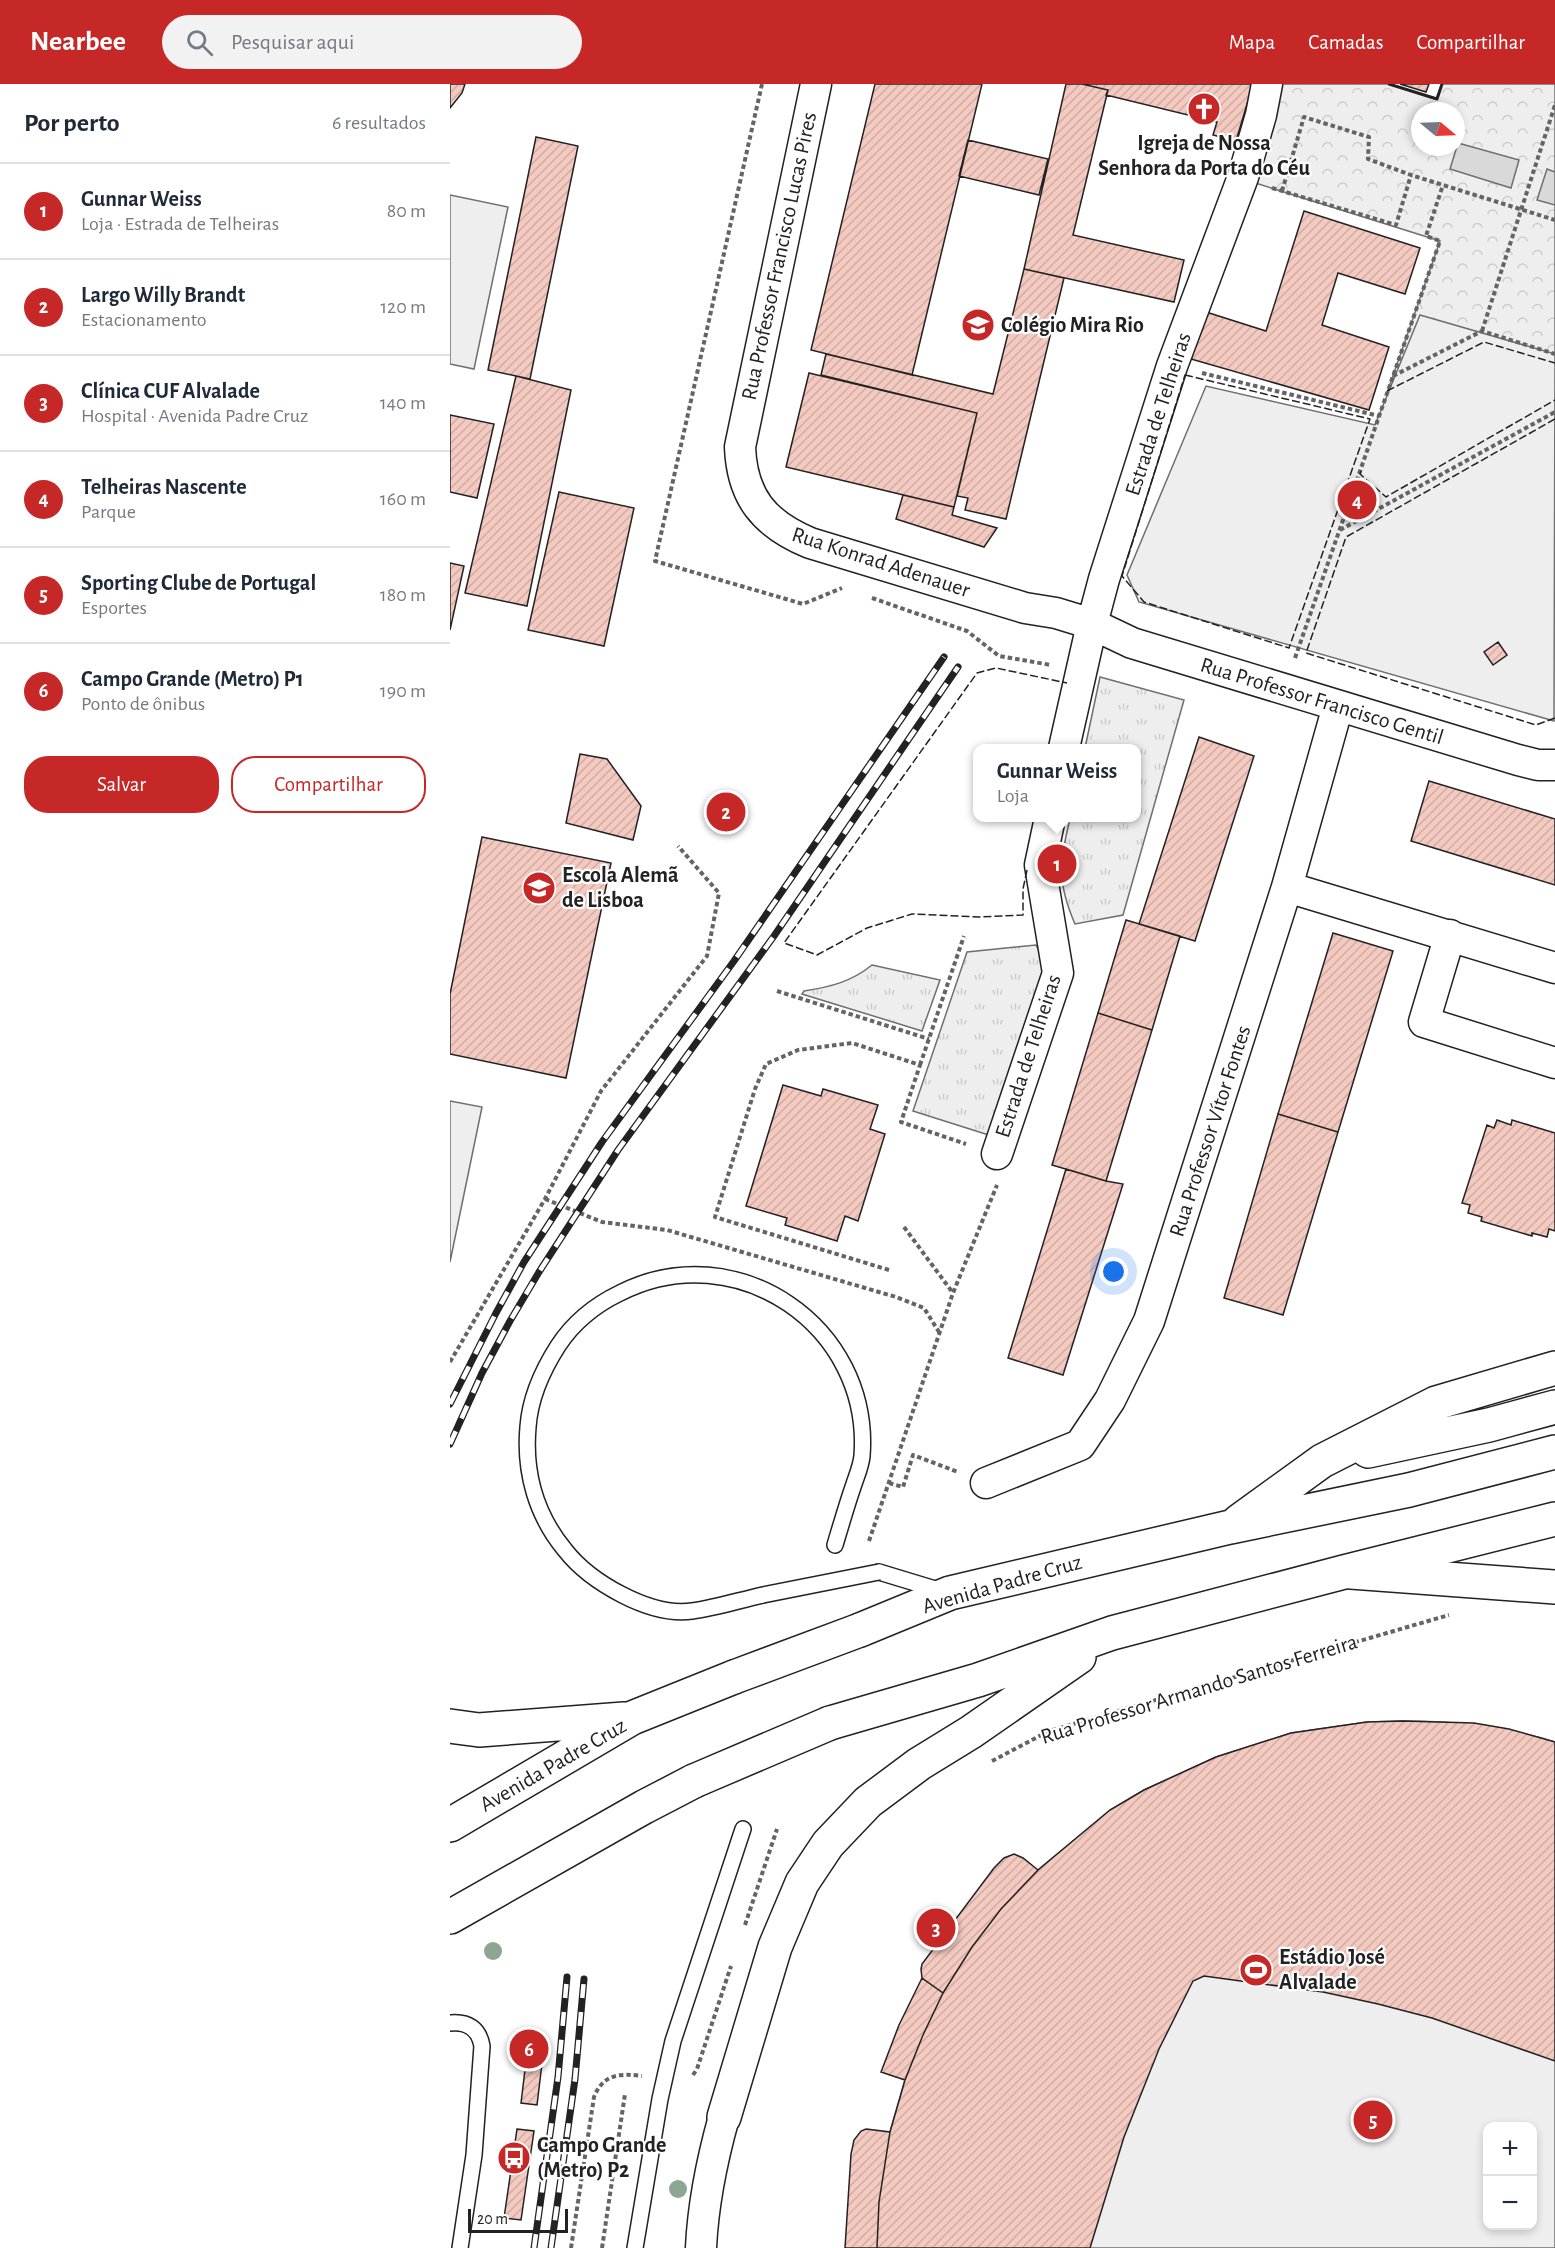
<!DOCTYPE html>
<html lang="pt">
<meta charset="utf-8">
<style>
body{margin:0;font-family:"Alegreya Sans",sans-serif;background:#f2f2f3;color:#1f2937}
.controls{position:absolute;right:18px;bottom:18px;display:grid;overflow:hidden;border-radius:12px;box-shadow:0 3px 9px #0003}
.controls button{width:54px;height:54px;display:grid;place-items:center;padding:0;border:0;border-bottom:2px solid #e0e1e3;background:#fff;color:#1f2937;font:30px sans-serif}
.compass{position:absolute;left:961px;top:18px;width:54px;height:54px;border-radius:50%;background:#fff;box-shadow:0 3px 9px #0003;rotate:109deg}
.scale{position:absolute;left:18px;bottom:15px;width:100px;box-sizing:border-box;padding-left:6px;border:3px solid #222;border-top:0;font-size:16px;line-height:21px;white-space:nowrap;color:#222;-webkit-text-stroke:4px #fff;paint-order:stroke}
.you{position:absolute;left:664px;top:1188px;width:21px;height:21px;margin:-15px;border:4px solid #fff;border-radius:50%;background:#1a73e8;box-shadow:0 0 0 9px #1a73e833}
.badge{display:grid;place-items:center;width:39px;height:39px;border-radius:50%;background:#c62828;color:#fff;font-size:20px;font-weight:700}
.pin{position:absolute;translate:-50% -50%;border:3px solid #fff;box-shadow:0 2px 6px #0006}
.popup{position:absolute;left:523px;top:660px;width:168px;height:78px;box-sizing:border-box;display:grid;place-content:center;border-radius:12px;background:#fff;filter:drop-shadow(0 2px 4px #0005);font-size:20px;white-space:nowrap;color:#747a83}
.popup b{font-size:22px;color:#1f2937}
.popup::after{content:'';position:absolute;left:50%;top:100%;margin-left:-12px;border:12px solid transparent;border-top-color:#fff}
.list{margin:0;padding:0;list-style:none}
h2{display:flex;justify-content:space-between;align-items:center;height:78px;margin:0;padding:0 24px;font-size:26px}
h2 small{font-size:20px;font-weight:400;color:#747a83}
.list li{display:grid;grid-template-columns:39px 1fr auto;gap:18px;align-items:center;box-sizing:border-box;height:96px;padding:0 24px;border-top:2px solid #e0e1e3}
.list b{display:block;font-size:22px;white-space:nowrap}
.list p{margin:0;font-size:20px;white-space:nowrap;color:#747a83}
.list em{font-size:20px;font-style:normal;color:#747a83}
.actions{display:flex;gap:12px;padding:18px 24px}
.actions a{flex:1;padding:14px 0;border:2px solid #c62828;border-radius:24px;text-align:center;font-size:21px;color:#c62828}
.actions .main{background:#c62828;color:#fff}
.icon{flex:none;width:33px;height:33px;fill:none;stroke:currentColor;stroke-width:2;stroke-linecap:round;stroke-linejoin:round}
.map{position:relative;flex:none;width:1105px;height:2164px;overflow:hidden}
header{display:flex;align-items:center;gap:36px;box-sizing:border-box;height:84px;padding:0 30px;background:#c62828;color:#fff}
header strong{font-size:28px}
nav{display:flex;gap:33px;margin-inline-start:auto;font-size:21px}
.search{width:420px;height:54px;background:#f2f2f3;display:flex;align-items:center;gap:15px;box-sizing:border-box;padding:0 21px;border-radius:33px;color:#747a83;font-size:22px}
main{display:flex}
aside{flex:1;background:#fff}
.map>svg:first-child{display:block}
</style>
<header>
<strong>Nearbee</strong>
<div class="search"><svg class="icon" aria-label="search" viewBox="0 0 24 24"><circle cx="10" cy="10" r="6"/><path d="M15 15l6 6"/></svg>Pesquisar aqui</div>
<nav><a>Mapa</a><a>Camadas</a><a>Compartilhar</a></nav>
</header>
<main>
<aside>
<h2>Por perto<small>6 resultados</small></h2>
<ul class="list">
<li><span class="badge">1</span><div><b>Gunnar Weiss</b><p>Loja · Estrada de Telheiras</p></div><em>80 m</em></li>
<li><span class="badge">2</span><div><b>Largo Willy Brandt</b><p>Estacionamento</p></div><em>120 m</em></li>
<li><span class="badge">3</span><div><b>Clínica CUF Alvalade</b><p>Hospital · Avenida Padre Cruz</p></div><em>140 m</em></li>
<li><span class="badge">4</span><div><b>Telheiras Nascente</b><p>Parque</p></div><em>160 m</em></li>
<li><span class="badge">5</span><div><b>Sporting Clube de Portugal</b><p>Esportes</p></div><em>180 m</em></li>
<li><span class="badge">6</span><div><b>Campo Grande (Metro) P1</b><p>Ponto de ônibus</p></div><em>190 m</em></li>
</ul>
<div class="actions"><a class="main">Salvar</a><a>Compartilhar</a></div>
</aside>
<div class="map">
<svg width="1105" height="2164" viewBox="0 0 1105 2164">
<defs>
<pattern id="grass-tufts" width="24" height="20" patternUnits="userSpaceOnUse" patternTransform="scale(1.5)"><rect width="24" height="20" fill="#eee"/><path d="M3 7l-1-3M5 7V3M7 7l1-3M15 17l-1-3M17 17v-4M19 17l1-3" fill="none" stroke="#ccc"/></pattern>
<pattern id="park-crowns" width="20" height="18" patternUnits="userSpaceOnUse" patternTransform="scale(1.5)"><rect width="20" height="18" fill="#eee"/><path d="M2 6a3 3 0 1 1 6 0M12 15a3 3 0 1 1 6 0" fill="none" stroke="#ccc"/></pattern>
<pattern id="building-hatch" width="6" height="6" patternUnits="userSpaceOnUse" patternTransform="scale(1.5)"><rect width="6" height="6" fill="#f3c9c0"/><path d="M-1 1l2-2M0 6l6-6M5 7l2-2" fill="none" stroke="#d0aca5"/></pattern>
</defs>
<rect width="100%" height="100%" fill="#fff"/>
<path fill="url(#grass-tufts)" stroke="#6f6f6f" stroke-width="1.5" d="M650,593L734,616L673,831L625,840C606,796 610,779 620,734H686V664H635Z
M586,861L601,889L545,1053L463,1027L517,868Z
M422,881L490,896L472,947L352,910L354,907C380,903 401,898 422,881Z"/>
<path fill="url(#park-crowns)" stroke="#6f6f6f" stroke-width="1.5" fill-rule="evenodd" d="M825,0H939L986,15L992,0H1105V280L1034,258L938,306L990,157L799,97ZM970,27H1006V63H970Z"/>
<path fill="#eee" stroke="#6f6f6f" stroke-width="1.5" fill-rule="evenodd" d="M0,111L58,123L24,285L0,280Z
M970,231L1105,270L1104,637L689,518L677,491L756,302L925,341Z
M0,1017L32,1023L0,1178Z
M953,1637C1006,1637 1055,1642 1105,1658V2164H427L440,2048L455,1996L473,1951L588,1786L660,1726L694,1706L766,1673L841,1649L917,1638ZM1038,2042H1082V2142H1038Z"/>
<path fill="#d9d9d9" stroke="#6f6f6f" stroke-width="1.5" d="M1008,59L1069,76L1061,104L1000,85Z
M1097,85L1105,88V121L1087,116Z"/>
<path fill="url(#building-hatch)" stroke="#222" stroke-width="1.5" d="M0,0H15L12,9L0,24Z
M425,0H532L462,291L361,266Z
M616,0H632L658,6L623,151L734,176L724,218L574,185Z
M632,0H803L786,57L763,51L767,38L656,11L658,6Z
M950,0H979L976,8Z
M86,53L128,62L80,295L38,286Z
M518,56L598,75L589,111L509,92Z
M854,127L970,164L955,210L888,189L872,241L939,263L919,326L741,275L756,228L816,247Z
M574,185L614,194L556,435L515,426L518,414L507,412L527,329L371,291L376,270L543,310Z
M359,289L527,329L504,423L336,383Z
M66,292L121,306L77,522L15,509Z
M0,331L44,340L27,414L0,408Z
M109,408L184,424L154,562L78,546Z
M453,411L504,423L502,431L547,444L534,463L446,435Z
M0,479L14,482L0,546Z
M1048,558L1057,571L1043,581L1034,568Z
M749,653L804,672L745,857L689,840Z
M130,670L157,675L191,722L183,756L116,739Z
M979,697L1105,735V801L961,757Z
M32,753L161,779L116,994L0,970V910Z
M676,836L730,852L702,946L648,929Z
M883,849L943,867L888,1048L828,1030Z
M648,929L702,946L656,1097L602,1081Z
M333,1001L371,1012L373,1005L428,1021L420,1045L435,1050L408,1137L395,1132L387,1157L335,1141L337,1134L296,1122Z
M828,1030L888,1048L833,1231L774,1214Z
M1047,1036L1061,1041L1062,1036L1105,1049V1147L1099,1145L1097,1153L1082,1149V1152L1031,1137L1032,1133L1018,1129L1020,1121L1012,1119L1037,1041L1044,1044Z
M616,1085L656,1097L673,1100L613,1291L558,1274Z
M953,1637L1024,1639L1059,1645L1105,1658V1977L982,1934L928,1920L873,1908L754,1892L743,1897L709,1965L674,2053L640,2164H427L429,2118L440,2048L455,1996L473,1951L493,1909L522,1863L551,1825L588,1786L660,1726L694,1706L766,1673L841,1649L917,1638Z
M564,1770L573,1774L588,1786L551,1825L522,1863L493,1909L472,1894L471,1885L472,1880L544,1784L554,1774Z
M472,1894L493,1909L473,1951L455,1996L431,1988L449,1941Z
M78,1961L94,1963L87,2021L71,2019Z
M67,2045L84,2047L71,2136L54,2134Z
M416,2045L440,2048L429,2118L427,2164H395L401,2070L404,2056L411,2047Z"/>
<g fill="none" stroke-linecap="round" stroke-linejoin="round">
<g stroke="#222" stroke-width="18">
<path id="lane" d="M429,1488L495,1508
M313,1511C290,1516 266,1524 242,1527C200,1533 140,1498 115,1466C86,1431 74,1388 78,1343C80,1314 92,1287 108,1262C123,1239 145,1221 170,1209C286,1150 422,1242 412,1372C411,1382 407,1391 404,1400C397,1420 391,1441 385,1461
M0,1939C18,1937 29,1945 32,1962L24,2071L10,2164
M185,2164L210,2015L223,1957L293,1745"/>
</g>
<g stroke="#222" stroke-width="33">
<path id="street" d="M366,0L290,363C292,413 314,440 360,459L575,524L606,529L642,540L682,559L1068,676L1088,681H1105
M614,664L642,540L654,495L722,282L793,93L811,31L817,0
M837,803L1105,884
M1000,851L974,938L1105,979
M547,1070L608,889L590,781L600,734
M536,1399L630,1361L660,1316L699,1237L837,803L888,622
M251,2164C253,2119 262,2076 274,2033"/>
</g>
<g stroke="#222" stroke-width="36">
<path id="secondary" d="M901,1488L1105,1503"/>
</g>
<g stroke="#222" stroke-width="36">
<path id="highway" d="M918,1367L1039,1341L1105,1323
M789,1437L872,1377L986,1319L1105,1284
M410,1546L500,1509L780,1443L959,1406L1105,1368
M380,1639L528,1596L662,1549L894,1488L1105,1435
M0,1642L29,1646L174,1635
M0,1741L182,1634L284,1593
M0,1833L194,1723L244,1697
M274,2033L325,1863L352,1799L378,1760L418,1718L469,1680L521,1648L629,1573"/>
</g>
<path stroke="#646464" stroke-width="4" stroke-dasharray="4.5 3" stroke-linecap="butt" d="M312,0L205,477L353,520L392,504
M822,104L946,141L961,91
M832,107L854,33L919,53L918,75L961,91L1105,136
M1032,247L1105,21
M752,289L929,332
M943,292L1032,247L1105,270
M890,446L1105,328
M422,514L517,547L549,572L601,581
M845,574L990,157L976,152L993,101
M327,907L479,955
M470,981L514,852
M95,1115L152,1138L217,1146L446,1213L474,1224L489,1248
M454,1143L503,1209
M439,1186L265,1133L305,1005L316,980L348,966L402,959L470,981L451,1038L516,1060
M0,1278L95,1115L151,1007L257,872L269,809L228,762
M439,1399L453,1403L463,1371L508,1388
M419,1457L503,1209L547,1101
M542,1677L599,1647L999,1531
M295,1841L327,1745
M243,1991L247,1985L281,1882
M121,2164L144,2013C153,1990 170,1989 192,1992
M152,2164L175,2010"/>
<use href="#lane" stroke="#fff" stroke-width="15"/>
<use href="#street" stroke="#fff" stroke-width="30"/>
<use href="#secondary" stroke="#fff" stroke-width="33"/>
<use href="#highway" stroke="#fff" stroke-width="33"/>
<g stroke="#222" stroke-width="7">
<path id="rail" d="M0,1320L46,1229L74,1178L152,1058L284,877L494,573
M0,1360L32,1289L60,1237L89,1188L168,1066L324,852L508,583
M84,2164L108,1993L117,1893
M101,2164L125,1995L134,1895"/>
</g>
<use href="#rail" stroke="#fff" stroke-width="4.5" stroke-dasharray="14" stroke-linecap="butt"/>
<g stroke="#222" stroke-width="18" stroke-linecap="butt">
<path id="lane-bridge" d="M313,1511L429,1488"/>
</g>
<g stroke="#222" stroke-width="36" stroke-linecap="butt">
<path id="highway-bridge" d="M284,1593L410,1546
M244,1697L380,1639"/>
</g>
<use href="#lane-bridge" stroke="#fff" stroke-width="15"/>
<use href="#highway-bridge" stroke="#fff" stroke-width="33"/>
<path stroke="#222" stroke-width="1.5" stroke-dasharray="8 3" stroke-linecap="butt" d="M735,291L920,335L839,564L694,518L672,492Z
M937,307L1034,258L1105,279
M1105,335L896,453L856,569L1086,641L1105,634
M911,387L910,390L936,413L1105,316
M577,786L573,805V831L529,833L462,830L417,844L367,871L334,859L527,589L546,584L617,599"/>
<path stroke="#222" stroke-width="3" d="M939,0L987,15L992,0"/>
</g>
<g fill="#8da692">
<circle cx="43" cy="1867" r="9"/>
<circle cx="228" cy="2105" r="9"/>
</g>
<defs>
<g id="church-disc" transform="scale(1.725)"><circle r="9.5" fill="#c62828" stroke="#fff"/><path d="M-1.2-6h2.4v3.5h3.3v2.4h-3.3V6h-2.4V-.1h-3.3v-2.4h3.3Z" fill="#fff"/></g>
<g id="school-disc" transform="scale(1.725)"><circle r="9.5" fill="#c62828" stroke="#fff"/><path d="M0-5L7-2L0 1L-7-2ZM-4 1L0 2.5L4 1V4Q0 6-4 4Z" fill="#fff"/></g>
<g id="stadium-disc" transform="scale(1.725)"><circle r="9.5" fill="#c62828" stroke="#fff"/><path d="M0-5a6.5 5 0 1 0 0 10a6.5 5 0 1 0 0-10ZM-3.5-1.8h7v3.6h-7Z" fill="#fff"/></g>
<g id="bus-disc" transform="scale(1.725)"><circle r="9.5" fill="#c62828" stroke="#fff"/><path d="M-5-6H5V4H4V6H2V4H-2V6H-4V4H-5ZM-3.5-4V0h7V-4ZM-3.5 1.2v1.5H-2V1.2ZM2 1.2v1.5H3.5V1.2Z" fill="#fff"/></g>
</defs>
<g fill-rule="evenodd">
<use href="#church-disc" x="754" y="25"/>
<use href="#school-disc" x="528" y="241"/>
<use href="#school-disc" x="89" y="804"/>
<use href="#stadium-disc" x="806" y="1886"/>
<use href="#bus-disc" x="64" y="2074"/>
</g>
<g text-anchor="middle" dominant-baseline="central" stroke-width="4.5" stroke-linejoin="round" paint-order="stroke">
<g font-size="22" font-weight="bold" fill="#222" stroke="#fff" text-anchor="start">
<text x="754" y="59" text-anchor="middle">Igreja de Nossa<tspan x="754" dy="25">Senhora da Porta do Céu</tspan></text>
<text x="551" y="241">Colégio Mira Rio</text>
<text x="112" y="791">Escola Alemã<tspan x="112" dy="25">de Lisboa</tspan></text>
<text x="829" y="1873">Estádio José<tspan x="829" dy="25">Alvalade</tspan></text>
<text x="87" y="2061">Campo Grande<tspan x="87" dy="25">(Metro) P2</tspan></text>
</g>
<g font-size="22" fill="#222" stroke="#fff">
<text transform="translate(329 172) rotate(-78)">Rua Professor Francisco Lucas Pires</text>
<text transform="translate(708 330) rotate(-72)">Estrada de Telheiras</text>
<text transform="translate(431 478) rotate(18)">Rua Konrad Adenauer</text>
<text transform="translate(872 617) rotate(17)">Rua Professor Francisco Gentil</text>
<text transform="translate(578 972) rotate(-72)">Estrada de Telheiras</text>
<text transform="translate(760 1047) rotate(-72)">Rua Professor Vítor Fontes</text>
<text transform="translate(552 1500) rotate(-16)">Avenida Padre Cruz</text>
<text transform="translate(749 1605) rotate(-17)">Rua Professor Armando Santos Ferreira</text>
<text transform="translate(103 1681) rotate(-30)">Avenida Padre Cruz</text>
</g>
</g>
</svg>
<div class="controls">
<button>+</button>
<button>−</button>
</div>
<svg class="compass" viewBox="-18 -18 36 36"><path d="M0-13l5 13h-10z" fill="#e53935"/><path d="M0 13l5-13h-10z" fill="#747a83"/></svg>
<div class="scale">20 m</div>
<div class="you"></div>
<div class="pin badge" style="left:607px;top:780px">1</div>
<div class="popup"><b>Gunnar Weiss</b>Loja</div>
<div class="pin badge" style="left:276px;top:728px">2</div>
<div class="pin badge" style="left:486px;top:1844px">3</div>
<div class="pin badge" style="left:907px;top:416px">4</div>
<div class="pin badge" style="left:923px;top:2036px">5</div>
<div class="pin badge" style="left:79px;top:1965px">6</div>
</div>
</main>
